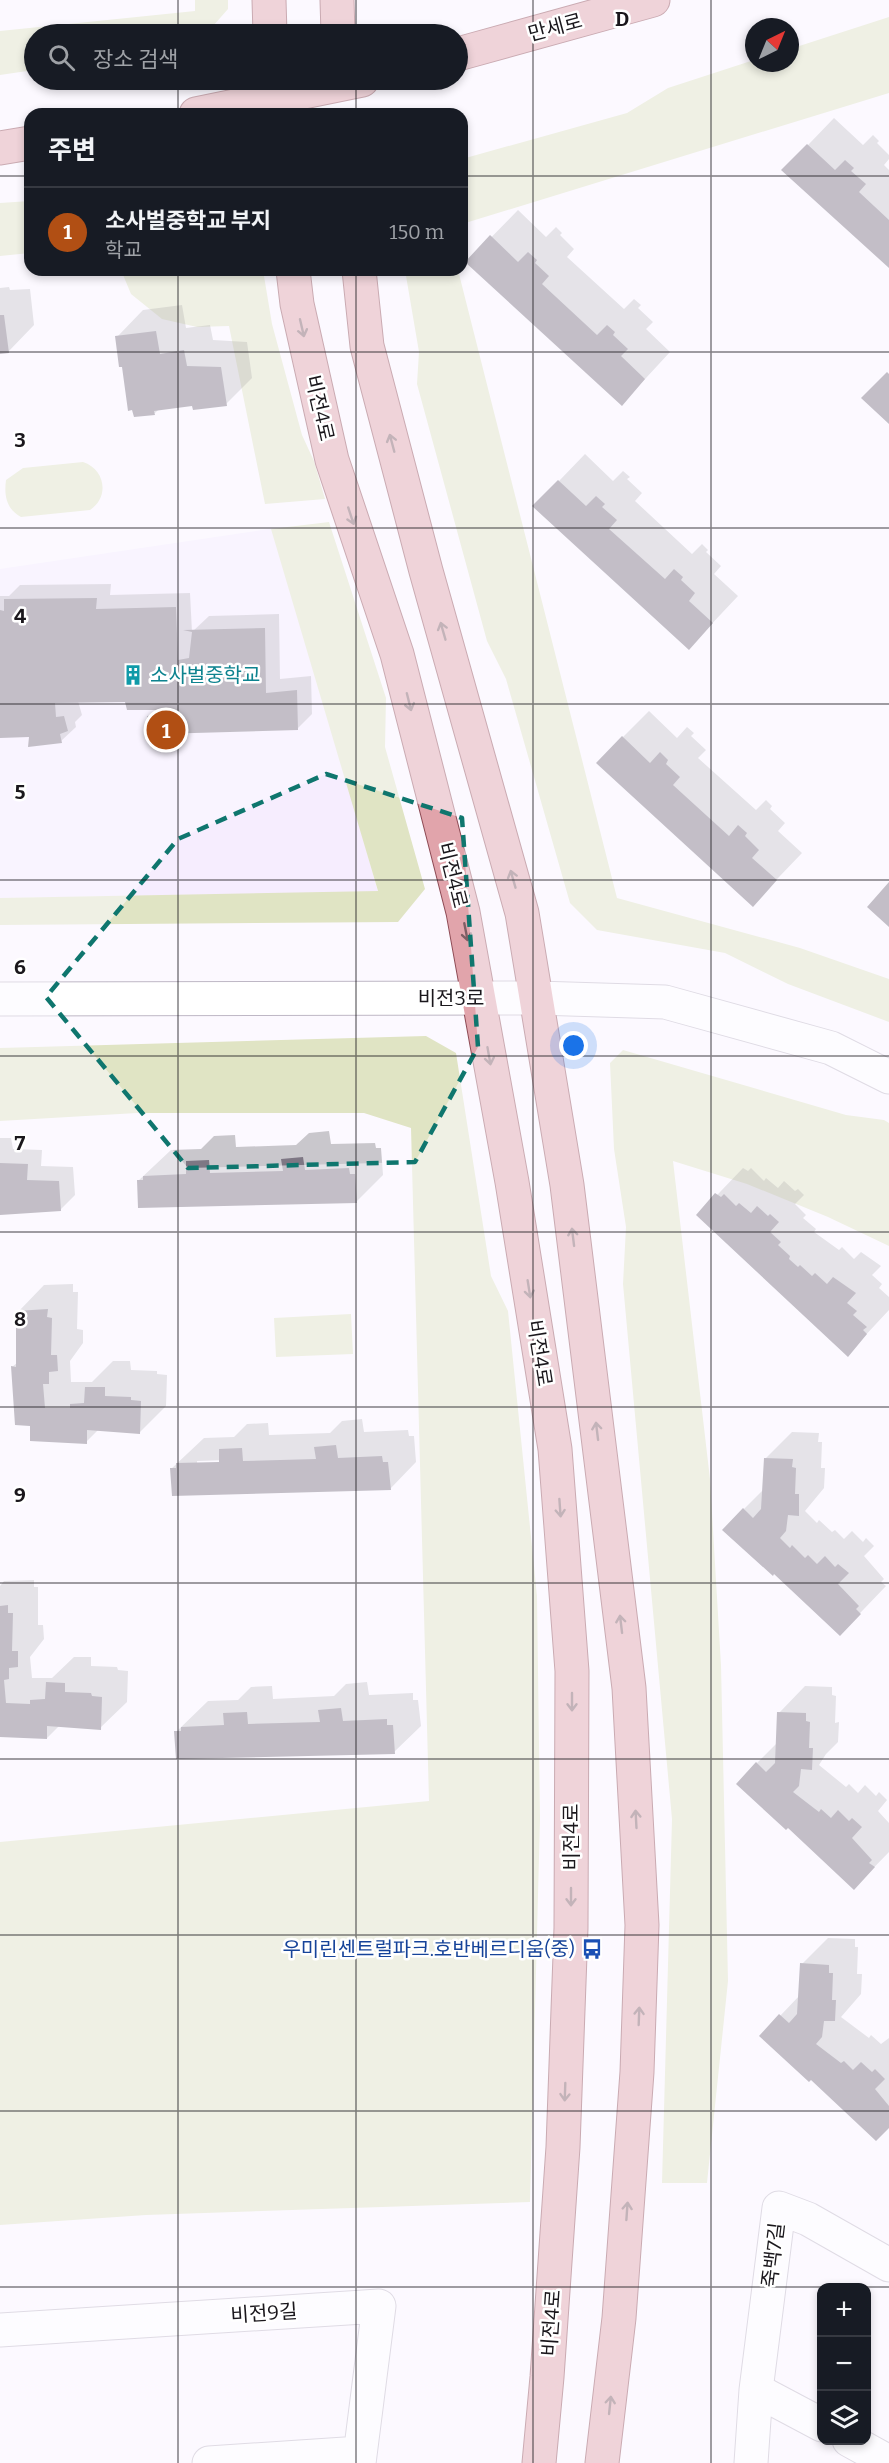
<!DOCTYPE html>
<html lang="ko">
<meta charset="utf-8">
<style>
body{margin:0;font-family:Bitter,"Noto Sans KR",serif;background:#20242c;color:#f1f3f6}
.controls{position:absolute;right:18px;bottom:18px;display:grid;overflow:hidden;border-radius:12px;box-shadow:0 3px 9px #0003}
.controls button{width:54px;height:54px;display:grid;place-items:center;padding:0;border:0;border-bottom:2px solid #363941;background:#171b24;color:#f1f3f6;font:30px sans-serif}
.compass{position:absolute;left:745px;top:18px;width:54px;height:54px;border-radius:50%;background:#171b24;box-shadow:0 3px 9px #0003;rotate:43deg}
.you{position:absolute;left:574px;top:1046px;width:21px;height:21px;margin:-15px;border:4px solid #fff;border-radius:50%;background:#1a73e8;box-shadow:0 0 0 9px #1a73e833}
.badge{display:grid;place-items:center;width:39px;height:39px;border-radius:50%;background:#b14f14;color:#fff;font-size:20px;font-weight:700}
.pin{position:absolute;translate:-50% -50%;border:3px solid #fff;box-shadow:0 2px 6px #0006}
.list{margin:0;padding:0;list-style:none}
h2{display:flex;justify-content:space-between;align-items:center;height:78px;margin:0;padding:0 24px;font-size:26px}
h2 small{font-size:20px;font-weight:400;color:#9ea1a6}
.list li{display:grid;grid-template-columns:39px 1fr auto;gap:18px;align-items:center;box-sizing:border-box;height:90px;padding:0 24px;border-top:2px solid #363941}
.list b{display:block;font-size:22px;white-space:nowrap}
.list p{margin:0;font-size:20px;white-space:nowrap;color:#9ea1a6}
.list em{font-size:20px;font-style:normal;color:#9ea1a6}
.icon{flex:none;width:33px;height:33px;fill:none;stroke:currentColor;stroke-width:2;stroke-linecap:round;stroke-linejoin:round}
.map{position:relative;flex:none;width:889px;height:2463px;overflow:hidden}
.search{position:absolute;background:#171b24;box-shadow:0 3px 9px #0003;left:24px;top:24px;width:444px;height:66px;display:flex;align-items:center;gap:15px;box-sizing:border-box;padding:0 21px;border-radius:33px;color:#9ea1a6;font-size:22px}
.panel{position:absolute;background:#171b24;box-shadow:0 3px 9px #0003;left:24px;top:108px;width:444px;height:168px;border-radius:18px}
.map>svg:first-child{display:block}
</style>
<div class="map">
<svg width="889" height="2463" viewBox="0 0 889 2463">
<rect width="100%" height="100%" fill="#fcf9ff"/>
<path fill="#f6edfe" d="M276,528L378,892L0,898V569Z"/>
<path fill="#e0e4c4" d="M195,0H228V9L206,34H34V70L0,75V31L195,11Z
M889,17V93L462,224V159L627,113L668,88L754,60V63H790V49Z
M30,201V253L0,256V203Z
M121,270H263L272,324L302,435L314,461L325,499L265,504L229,326L197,327L162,319L131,294Z
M405,270H458L617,898L800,948L889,979V1022L788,984L725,953L597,930L570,903L506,679L487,641L417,384L419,352Z
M83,462C105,469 110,497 90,510L21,517C6,509 4,495 6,480L23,468Z
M329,522L386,698L385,747L425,889L398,922L0,925V898L378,891L271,529Z
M426,1036L456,1053L491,1276L508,1311L537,1596L540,1819L530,2202L146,2215L0,2225V1842L429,1801L411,1128L364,1113H137L0,1121V1048Z
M623,1050L846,1115L884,1120L889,1123V1246L828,1217L747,1184L673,1161L710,1479L721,1665L728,1981L707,2183H662L672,1819L623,1284L626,1227L614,1149L610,1063Z
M351,1314L353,1354L276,1357L274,1318Z"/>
<path fill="#0003" fill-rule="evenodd" d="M834,118L863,145L873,135L879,141L877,143L889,155V159L884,165L889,170V266L784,170Z
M518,210L546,237L556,227L562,233L560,235L574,249L567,257L624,309L634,299L641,305L638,308L653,322L646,329L670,352L622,404L467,262Z
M9,287L10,290L30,289L34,325L8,352L0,353V288Z
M182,305L186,328L210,325L213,340L247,342L252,378L226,404L193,405L159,409L155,413L135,415L117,337L143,310Z
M585,454L613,481L623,471L630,477L627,479L642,493L635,501L692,554L702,544L708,550L706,552L721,566L714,574L738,596L689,648L559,481Z
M111,584L110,595L190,593L192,632L209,616L279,614L280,679L311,676L312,714L297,729L159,726L149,717L158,708L127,700L78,701L82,715L75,722L76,727L61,741L30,735L0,736V596H9L20,585Z
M649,711L677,738L687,727L694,733L691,736L706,750L698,758L756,810L766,800L772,806L770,809L785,823L778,831L802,853L753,904L623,737Z
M329,1131L331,1144L375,1143L376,1148H381L383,1175L357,1201L138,1181L171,1150L201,1149L214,1136L235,1135L236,1147L296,1145L309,1133Z
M0,1138H11L13,1149L42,1150L41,1166L73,1167L75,1195L60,1210L0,1213Z
M743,1168L748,1171L751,1168L764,1181L766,1178L778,1188L784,1181L795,1191L798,1189L804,1195L795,1204L806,1215L803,1218L816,1229L814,1232L839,1250L842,1247L854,1259L861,1252L881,1266L872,1275L882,1284L879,1288L889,1297V1310L848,1354L698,1215Z
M73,1284V1292H78L77,1329L83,1330V1343L70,1361L71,1382H92L113,1361H130L131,1370L157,1371V1374L167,1375L166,1406L140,1432L98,1430L86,1442L31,1424L12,1367L18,1362V1312L44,1285Z
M362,1419L364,1432L408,1430L409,1436H414L416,1462L390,1489L171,1469L204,1438L234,1437L247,1424L268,1423L269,1435L330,1433L342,1421ZM227,1460V1463L197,1464V1461Z
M792,1432L819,1433L818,1442H822L821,1468H825L824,1488L805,1511L817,1523L819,1520L832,1532L835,1530L844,1539L852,1531L863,1542L866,1538L874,1546L864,1556L884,1579L881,1582L886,1586L840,1634L744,1509L764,1489L765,1459Z
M34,1580V1587H38V1625H43L44,1639L30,1657L32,1678H52L74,1657H91V1666L117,1667L118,1670L128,1671L127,1702L100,1728L59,1726L47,1738L0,1736V1586L4,1581Z
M367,1682L369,1695L413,1693V1700H418L421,1726L394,1752L176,1732L208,1701L238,1700L251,1687L272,1686L273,1699L334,1696L346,1684Z
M805,1686L832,1687V1695L836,1696L835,1723L839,1722L838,1742L826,1754L819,1765L846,1787L849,1784L858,1793L865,1785L876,1796L879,1792L887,1800L878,1811L889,1823V1852L854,1888L757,1763L777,1743L779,1713Z
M828,1938L855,1939V1947H858L857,1974H862L861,1994L841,2017L869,2038L871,2035L881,2044L889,2038V2127L811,2078L761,2036L800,1995L802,1964Z"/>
<path fill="#7e7784" d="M807,144L835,170L845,160L854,168L851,171L866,184L859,192L889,220V268L781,170Z
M490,235L518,262L528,252L537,260L535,263L549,276L542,284L597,335L607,325L615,332L613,335L628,349L621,356L645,379L622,406L465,262Z
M0,315H4L9,353L0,354Z
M156,331L160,354L184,350L187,366L221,367L227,406L193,410L192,406L154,411L155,415L134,417L132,410L128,411L122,367H119L115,336Z
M887,372L889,374V424L861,398Z
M558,480L586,506L596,496L605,504L602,507L617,520L609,529L665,579L674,569L683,577L681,580L695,593L689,601L713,623L689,650L532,506Z
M97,598L96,609L176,607L178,660L189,658L192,632L183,630L265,628L266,693L297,690L298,730L159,734L157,727H148L147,716L158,715L157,710H127L125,702L55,703L56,717L64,716L68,731L60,734L62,743L28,747L29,737L0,738V610L4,611V599Z
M622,736L650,763L660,752L668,760L666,764L680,777L673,785L729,836L738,825L747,833L745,836L759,850L752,858L777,880L753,907L596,763Z
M889,882V927L867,907Z
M303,1157L305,1170L349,1168L350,1174H355L357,1203L138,1208L137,1180H143V1176L186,1174V1161L209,1160L210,1173L283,1171L281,1159Z
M0,1163L28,1164L27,1180L59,1181L61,1211L0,1215Z
M715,1193L721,1197L724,1194L736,1206L739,1203L751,1213L757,1206L768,1216L770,1214L779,1222L770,1232L781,1242L778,1245L790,1256L789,1259L798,1267L800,1265L812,1276L815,1273L827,1284L833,1277L856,1293L847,1303L857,1311L853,1315L867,1327L863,1330L867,1334L848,1357L696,1215Z
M48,1309L47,1317L52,1318L51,1355H57L58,1371L49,1372V1384H43L45,1408H70V1404L84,1403L85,1387H105V1396L131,1397V1400L141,1401L140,1434L87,1430V1444L30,1441V1426L15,1425L11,1366L16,1367V1311Z
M336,1445L338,1458L382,1456L383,1462H388L391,1490L172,1496L170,1468H176V1463L219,1462V1449L242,1448L243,1461L316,1459L314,1447Z
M764,1458L793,1459L792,1467L796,1468L795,1494H799V1516L788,1515L786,1531L780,1538L790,1548L792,1545L805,1558L808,1555L817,1564L825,1556L835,1567L838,1564L849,1573L838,1584L859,1606L856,1609L861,1614L840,1636L774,1574L773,1576L722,1530L743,1508L753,1518L761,1509Z
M8,1605V1613H13L12,1651H18V1667L9,1668V1679L4,1680L6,1703L30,1704V1700L45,1699L46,1682L65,1683V1692L91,1693L92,1696L102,1697L101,1730L47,1726V1739L0,1737V1606Z
M341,1708L343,1721L387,1719V1725H393L395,1754L176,1759L174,1731H181V1727L224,1725L223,1713L247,1712L248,1724L320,1722L318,1710Z
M777,1712L806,1713V1721L810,1722L809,1748H813L812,1770L801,1769L799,1786L793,1792L819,1812L821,1809L831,1818L838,1810L849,1821L852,1818L862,1827L852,1838L872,1860L869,1863L875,1867L854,1890L788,1828L786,1830L736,1784L756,1762L766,1772L775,1763Z
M800,1963L829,1965V1973H833L832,2000H836L835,2021H824L822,2037L816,2044L841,2063L844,2061L853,2070L861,2062L872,2072L875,2069L885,2079L875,2089L889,2106V2128L876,2141L811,2080L809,2082L759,2036L779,2014L789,2023L797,2014Z"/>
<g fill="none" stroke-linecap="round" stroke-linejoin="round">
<g stroke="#beb7c5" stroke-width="35">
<path id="minor" d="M0,999L537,998L665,1002L831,1048L889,1077
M0,2330L379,2306L359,2463
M756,2390L822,2425
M849,2440L889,2462
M209,2463L360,2453
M751,2463L756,2390L779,2208L808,2219L889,2265"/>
</g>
<g stroke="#8e4b55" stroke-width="35">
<path id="major" d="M269,0L270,34
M337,0L338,34
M458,54L653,0
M196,114L362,80
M0,148L30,143
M293,270L297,304L332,460L397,654L463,912L512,1182L555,1449L572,1671L571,1928L563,2147L547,2377L539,2463
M359,270L367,346L426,571L522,913L567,1185L629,1688L642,1925L637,2072L619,2318L602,2463"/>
</g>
<use href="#minor" stroke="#fff" stroke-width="33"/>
<use href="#major" stroke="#e1a4ab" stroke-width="33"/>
</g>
<defs><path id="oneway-shaft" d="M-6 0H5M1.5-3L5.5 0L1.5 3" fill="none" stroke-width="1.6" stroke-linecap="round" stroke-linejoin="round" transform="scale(1.5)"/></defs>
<g stroke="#7e5e64">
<use href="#oneway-shaft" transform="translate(302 328) rotate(77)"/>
<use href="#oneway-shaft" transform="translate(392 443) rotate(-105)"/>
<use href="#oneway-shaft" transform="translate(351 516) rotate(72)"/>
<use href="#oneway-shaft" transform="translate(443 631) rotate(-106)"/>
<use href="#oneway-shaft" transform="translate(409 702) rotate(76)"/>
<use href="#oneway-shaft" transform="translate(513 879) rotate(-106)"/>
<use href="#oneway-shaft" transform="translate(466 932) rotate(79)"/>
<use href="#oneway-shaft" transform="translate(489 1056) rotate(80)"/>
<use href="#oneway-shaft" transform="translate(573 1237) rotate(-97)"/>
<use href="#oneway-shaft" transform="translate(529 1289) rotate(81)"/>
<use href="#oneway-shaft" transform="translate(597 1431) rotate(-97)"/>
<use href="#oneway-shaft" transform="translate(560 1508) rotate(86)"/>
<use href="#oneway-shaft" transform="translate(621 1624) rotate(-97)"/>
<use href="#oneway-shaft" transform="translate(572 1702) rotate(90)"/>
<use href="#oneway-shaft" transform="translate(636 1819) rotate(-93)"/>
<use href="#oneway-shaft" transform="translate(571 1897) rotate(90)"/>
<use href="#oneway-shaft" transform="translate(639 2016) rotate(-88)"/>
<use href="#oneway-shaft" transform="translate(565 2092) rotate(92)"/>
<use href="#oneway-shaft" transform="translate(627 2211) rotate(-86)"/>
<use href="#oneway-shaft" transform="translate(610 2405) rotate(-84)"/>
</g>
<path d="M0 0H889V2463H0ZM326,774L462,818L478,1047L415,1162L188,1168L46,997L178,839Z" fill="#fcf9ff" fill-opacity=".55" fill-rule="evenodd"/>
<path fill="none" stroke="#0f766e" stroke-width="4.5" stroke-dasharray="12 8" stroke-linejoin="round" d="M326,774L462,818L478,1047L415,1162L188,1168L46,997L178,839Z"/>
<path fill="none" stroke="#1a171c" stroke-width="1.5" stroke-opacity="0.55" d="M178,0V34M356,0V34M533,0V2463M711,0V2463M178,80V114M356,80V114M0,176H30M462,176H889M178,270V2463M356,270V2463M0,352H889M0,528H889M0,704H889M0,880H889M0,1056H889M0,1232H889M0,1407H889M0,1583H889M0,1759H889M0,1935H889M0,2111H889M0,2287H889"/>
<defs>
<g id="building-bare" transform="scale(1.62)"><path d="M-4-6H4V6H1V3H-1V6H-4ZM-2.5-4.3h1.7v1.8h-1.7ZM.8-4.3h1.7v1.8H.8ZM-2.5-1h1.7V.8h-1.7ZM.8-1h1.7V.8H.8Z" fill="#0f9aa8" stroke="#fff" stroke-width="2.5" paint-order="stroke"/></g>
<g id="bus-bare" transform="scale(1.62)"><path d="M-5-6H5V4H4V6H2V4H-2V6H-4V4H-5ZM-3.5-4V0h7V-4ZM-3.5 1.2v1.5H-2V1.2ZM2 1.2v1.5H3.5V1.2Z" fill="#1a4fb4" stroke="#fff" stroke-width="2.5" paint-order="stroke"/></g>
</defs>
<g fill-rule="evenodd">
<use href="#building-bare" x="133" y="675"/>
<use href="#bus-bare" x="592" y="1949"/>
</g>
<g text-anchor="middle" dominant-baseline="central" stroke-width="5" stroke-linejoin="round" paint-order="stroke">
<g font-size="20" fill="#1a171c" stroke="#fff">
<text transform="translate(555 27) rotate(-15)">만세로</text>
<text transform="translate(320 408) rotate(77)">비전4로</text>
<text transform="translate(453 875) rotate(76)">비전4로</text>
<text x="451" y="998">비전3로</text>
<text transform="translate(540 1353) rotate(81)">비전4로</text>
<text transform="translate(571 1837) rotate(-90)">비전4로</text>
<text transform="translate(773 2255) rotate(-83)">죽백7길</text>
<text transform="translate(264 2313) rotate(-4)">비전9길</text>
<text transform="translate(551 2323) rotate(-86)">비전4로</text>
</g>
<g font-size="20" fill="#0d838f" stroke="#fff" text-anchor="start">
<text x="150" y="675">소사벌중학교</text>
</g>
<g font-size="20" fill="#164399" stroke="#fff" text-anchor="end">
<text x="575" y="1949">우미린센트럴파크.호반베르디움(중)</text>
</g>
</g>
<g font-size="20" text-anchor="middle" font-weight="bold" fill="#1a171c" stroke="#fff" stroke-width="5" stroke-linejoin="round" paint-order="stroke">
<text x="622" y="26">D</text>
<text x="20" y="447">3</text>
<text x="20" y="623">4</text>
<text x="20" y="799">5</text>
<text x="20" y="974">6</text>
<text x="20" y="1150">7</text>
<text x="20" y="1326">8</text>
<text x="20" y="1502">9</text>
</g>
</svg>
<div class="controls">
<button>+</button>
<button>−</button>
<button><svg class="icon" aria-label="layers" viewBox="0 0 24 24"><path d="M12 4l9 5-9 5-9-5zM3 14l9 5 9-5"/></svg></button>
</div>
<svg class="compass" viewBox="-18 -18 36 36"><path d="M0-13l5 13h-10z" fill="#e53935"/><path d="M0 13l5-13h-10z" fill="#9ea1a6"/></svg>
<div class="you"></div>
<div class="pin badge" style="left:166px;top:730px">1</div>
<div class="search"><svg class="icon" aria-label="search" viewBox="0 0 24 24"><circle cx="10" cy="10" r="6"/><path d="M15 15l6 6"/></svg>장소 검색</div>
<section class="panel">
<h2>주변<small></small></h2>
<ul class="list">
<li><span class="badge">1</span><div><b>소사벌중학교 부지</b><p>학교</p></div><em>150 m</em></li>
</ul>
</section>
</div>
